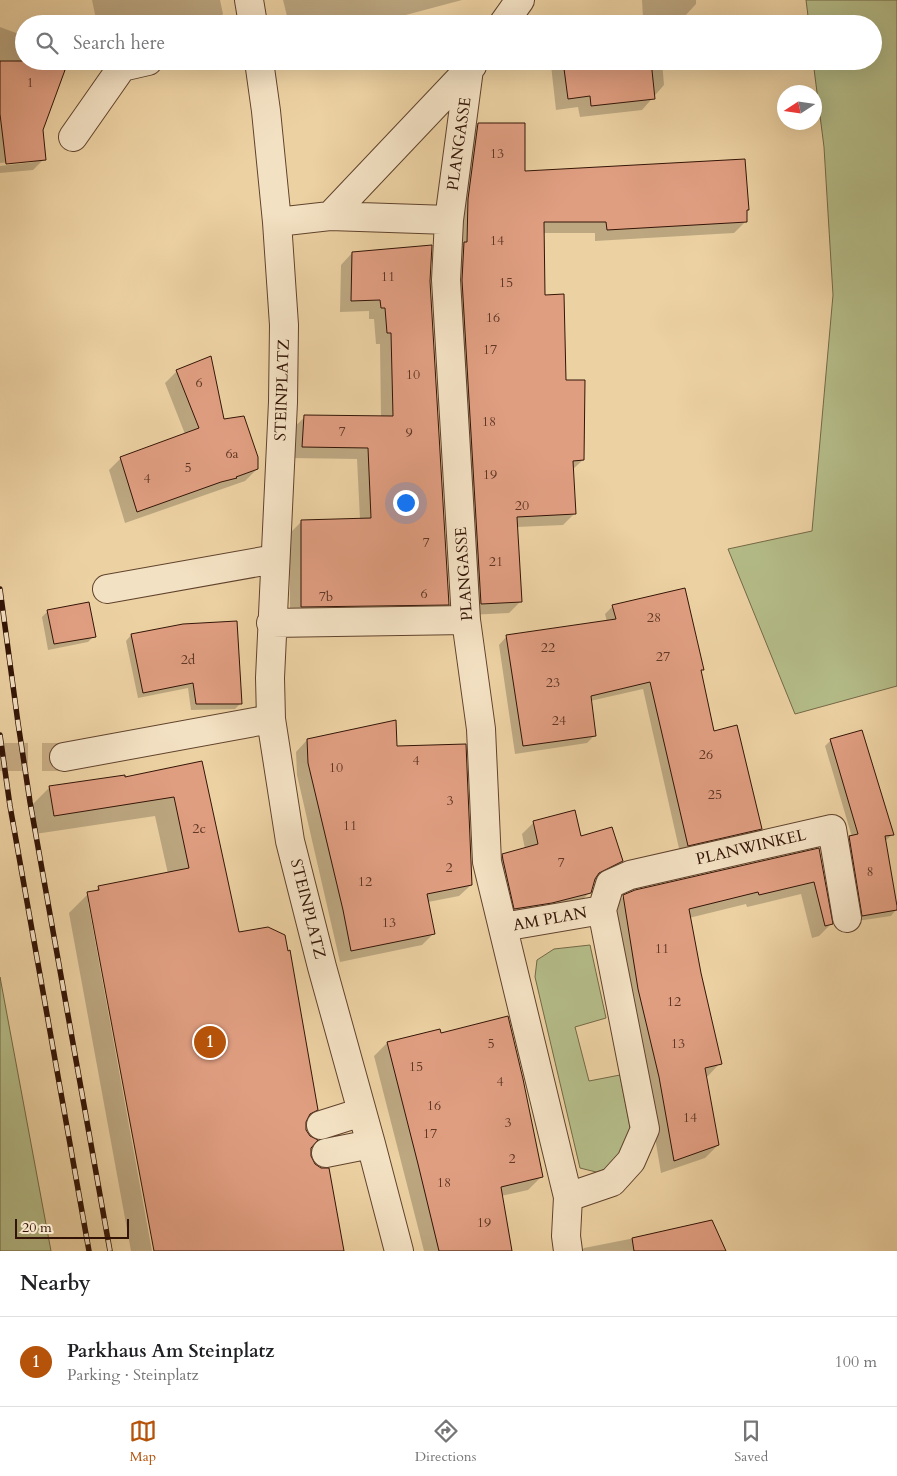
<!DOCTYPE html>
<meta charset="utf-8">
<style>
body{margin:0;font-family:Cardo,serif;background:#f2f2f2;color:#202124}
.compass{position:absolute;left:777px;top:85px;width:45px;height:45px;border-radius:50%;background:#fff;box-shadow:0 5px 20px #0002;rotate:258deg}
.scale{position:absolute;left:15px;bottom:12px;width:114px;box-sizing:border-box;padding-left:5px;border:2px solid #331406;border-top:0;font-size:14px;line-height:18px;white-space:nowrap;color:#331406;-webkit-text-stroke:4px #f3e1c3;paint-order:stroke}
.you{position:absolute;left:405px;top:502px;width:18px;height:18px;margin:-12px;border:4px solid #fff;border-radius:50%;background:#1a73e8;box-shadow:0 0 0 8px #1a73e833}
.badge{display:grid;place-items:center;width:32px;height:32px;border-radius:50%;background:#b45309;color:#fff;font-size:16px;font-weight:700}
.pin{position:absolute;translate:-50% -50%;border:2px solid #fff;box-shadow:0 1px 5px #0006}
.list{margin:0;padding:0;list-style:none}
h2{display:flex;justify-content:space-between;align-items:center;height:65px;margin:0;padding:0 20px;font-size:21px}
h2 small{font-size:16px;font-weight:400;color:#757577}
.list li{display:grid;grid-template-columns:32px 1fr auto;gap:15px;align-items:center;box-sizing:border-box;height:90px;padding:0 20px;border-top:1px solid #e0e0e0}
.list b{display:block;font-size:19px;white-space:nowrap}
.list p{margin:0;font-size:16px;white-space:nowrap;color:#757577}
.list em{font-size:16px;font-style:normal;color:#757577}
.icon{flex:none;width:28px;height:28px;fill:none;stroke:currentColor;stroke-width:2;stroke-linecap:round;stroke-linejoin:round}
.map{position:relative;flex:none;width:897px;height:1251px;overflow:hidden}
.search{position:absolute;background:#fff;box-shadow:0 5px 20px #0002;left:15px;right:15px;top:15px;height:55px;display:flex;align-items:center;gap:12px;box-sizing:border-box;padding:0 18px;border-radius:28px;color:#757577;font-size:19px}
.sheet{height:155px;background:#fff}
nav{display:flex;justify-content:space-around;align-items:center;box-sizing:border-box;height:70px;border-top:1px solid #e0e0e0;background:#fff;font-size:14px;color:#757577}
nav a{display:grid;justify-items:center;gap:2px}
nav .on{color:#b45309}
.map>svg:first-child{display:block}
</style>
<div class="map">
<svg width="897" height="1251" viewBox="0 0 897 1251">
<rect width="100%" height="100%" fill="#ecd1a2"/>
<filter id="stains"><feTurbulence type="fractalNoise" baseFrequency=".004" numOctaves="4"/><feColorMatrix values="0 0 0 0 .2 0 0 0 0 .09 0 0 0 0 .02 0 0 0 .5 -.17"/></filter>
<radialGradient id="worn" r=".72"><stop offset=".6" stop-color="#630" stop-opacity="0"/><stop offset="1" stop-color="#630" stop-opacity=".3"/></radialGradient>
<path fill="#b4bc88" stroke="#746847" d="M806,0H897V686L795,714L728,549L812,531L833,295L824,147L813,61H873V24H809Z
M590,945L606,1018L575,1027L589,1081L620,1075L632,1137L610,1168L596,1172L580,1168L535,977L537,960L554,949Z
M0,977L51,1251H0Z"/>
<path fill="#0003" d="M92,0H220L223,14L213,24H97Z
M283,0H462L372,24H289Z
M642,0H696V4L685,16L643,18Z
M0,27L24,36V61H67L41,130L44,159L33,170L0,173V166L34,162V160L0,163Z
M555,61H662L664,85L642,110L580,117L578,107L556,110L551,65Z
M478,124L524,173L748,209L746,212V221L734,233L595,241V233H543L544,296L583,460L572,470L575,513L563,525L516,527L521,601L509,613L469,615L450,292L466,136Z
M352,253L429,281L448,604L437,616L290,618V533L302,521L360,519L357,459L291,458L293,428L305,417H381L380,344H376L374,319H369V311L340,312L341,265Z
M177,371L223,421L257,469L245,481L125,523L109,470L121,458L185,434L165,383Z
M613,606L703,669L700,671L713,732L761,829L752,837L680,853L643,689L590,701L595,735L587,743L515,754L499,645L507,636L607,622L605,614Z
M48,611L94,636L88,642L48,650L42,617Z
M131,635L241,703L235,709L191,710L188,688L138,698L126,641Z
M307,740L396,748L471,885L459,896L428,902L434,933L422,945L340,962L297,775L296,752Z
M831,740L892,835L885,841L896,910L891,916L857,921L844,843L852,837L825,746Z
M201,763L238,934L317,1109L305,1121V1131L310,1147L309,1156L343,1251H155L90,902H88L152,1251H131L69,913L88,894L94,893L99,887L168,874L155,816L35,834L31,806L50,787L124,779Z
M533,823L580,837L621,861L609,873L593,881L590,892L578,904L503,920L491,867L503,855L525,849L522,834Z
M818,849L832,923L819,936L812,938L801,894L747,907L746,904L689,918L699,973L720,1063L708,1076L705,1077L718,1145L705,1158L661,1173L647,1090L611,909L624,896Z
M439,1031L440,1035L541,1177L528,1190L501,1196L511,1251H424L374,1056L387,1043Z
M645,1236L725,1251H581L584,1248Z"/>
<path fill="#e09e81" stroke="#331406" d="M0,61H41L65,70L43,130L46,160L6,164L0,114Z
M563,61H651L655,99L591,106L590,96L568,99Z
M478,123H525V171L745,159L749,210H747V222L607,230L606,222H544L545,295L564,294L566,380H585L584,460L573,461L576,514L517,517L522,602L481,604L462,280L464,242H467L468,199Z
M432,245L430,281L449,605L301,607V520L371,518L368,448L302,447L304,415L393,416L391,333H387L385,308H381L380,300L351,301L352,252Z
M211,356L224,419L244,416L258,457V469L236,477L237,478L221,482L137,512L120,457L199,428L176,370Z
M685,588L704,670H701L714,731L737,725L762,829L688,846L650,682L591,696L596,736L523,746L506,635L616,619L612,605Z
M89,602L96,637L54,644L47,610Z
M237,621L242,704H196L193,683L143,693L131,634L183,624Z
M396,720L397,746L466,744L472,885L427,894L435,934L351,951L343,910L308,763L307,739Z
M862,730L894,835L885,836L897,906V910L862,916L849,836L858,834L830,739Z
M202,761L239,932L268,927L285,935L288,951L290,950L318,1110L310,1114L306,1122V1130L310,1136L318,1140L311,1148V1156L315,1164L321,1168H329L344,1251H154L87,892L99,890L98,886L189,868L174,797L54,816L49,786L125,775V777Z
M575,810L581,836L612,827L623,861L599,873L595,879L591,893L552,903L514,909L503,860L502,854L538,844L533,821Z
M819,848L833,924L825,926L814,882L759,895L758,892L689,909L701,973L722,1064L705,1068L719,1145L674,1161L659,1077L638,989L623,895L635,890Z
M508,1016L523,1079L543,1177L501,1187L512,1251H439L418,1164L387,1042L440,1029L441,1033Z
M712,1220L726,1251H634L632,1238Z"/>
<g fill="none" stroke-linecap="round" stroke-linejoin="round">
<path stroke="#c7ab83" stroke-width="28" stroke-dasharray="28 14" stroke-linecap="butt" d="M0,757H64"/>
<g stroke="#61432d" stroke-width="30">
<path id="minor" d="M249,0L253,24
M503,24L520,0
M259,61L266,111L277,222L284,325L283,402L270,678L271,719L290,841L322,967L371,1144L399,1251
M469,69L449,220L446,280L466,620L481,729L487,862L568,1197L566,1236L568,1251
M73,137L122,67L148,61
M330,216L472,66
M277,222L330,216L449,220
M107,589L275,559
M271,623L466,620
M64,757L271,719
M602,910L610,884L630,875L832,829L847,918
M503,927L602,910L645,1129L631,1161L612,1182L568,1197
M321,1125L362,1112
M326,1153L371,1144"/>
</g>
<use href="#minor" stroke="#f3e1c3" stroke-width="28"/>
<g stroke="#331406" stroke-width="5.5">
<path id="rail" d="M0,589L18,723L30,802L110,1251
M0,735L10,806L89,1251"/>
</g>
<use href="#rail" stroke="#f3e1c3" stroke-width="4" stroke-dasharray="11" stroke-linecap="butt"/>
</g>
<g text-anchor="middle" dominant-baseline="central" stroke-width="5" stroke-linejoin="round" paint-order="stroke">
<g font-size="14" fill="#5e3625">
<text x="30" y="82">1</text>
<text x="497" y="153">13</text>
<text x="497" y="240">14</text>
<text x="388" y="276">11</text>
<text x="506" y="282">15</text>
<text x="493" y="317">16</text>
<text x="490" y="349">17</text>
<text x="413" y="374">10</text>
<text x="199" y="382">6</text>
<text x="489" y="421">18</text>
<text x="342" y="431">7</text>
<text x="409" y="432">9</text>
<text x="232" y="453">6a</text>
<text x="188" y="467">5</text>
<text x="490" y="474">19</text>
<text x="147" y="478">4</text>
<text x="522" y="505">20</text>
<text x="426" y="542">7</text>
<text x="496" y="561">21</text>
<text x="424" y="593">6</text>
<text x="326" y="596">7b</text>
<text x="654" y="617">28</text>
<text x="548" y="647">22</text>
<text x="663" y="656">27</text>
<text x="188" y="659">2d</text>
<text x="553" y="682">23</text>
<text x="559" y="720">24</text>
<text x="706" y="754">26</text>
<text x="416" y="760">4</text>
<text x="336" y="767">10</text>
<text x="715" y="794">25</text>
<text x="450" y="800">3</text>
<text x="350" y="825">11</text>
<text x="199" y="828">2c</text>
<text x="561" y="862">7</text>
<text x="449" y="867">2</text>
<text x="870" y="871">8</text>
<text x="365" y="881">12</text>
<text x="389" y="922">13</text>
<text x="662" y="948">11</text>
<text x="674" y="1001">12</text>
<text x="491" y="1043">5</text>
<text x="678" y="1043">13</text>
<text x="416" y="1066">15</text>
<text x="500" y="1081">4</text>
<text x="434" y="1105">16</text>
<text x="690" y="1117">14</text>
<text x="508" y="1122">3</text>
<text x="430" y="1133">17</text>
<text x="512" y="1158">2</text>
<text x="444" y="1182">18</text>
<text x="484" y="1222">19</text>
</g>
<g font-size="16" fill="#331406" stroke="#f3e1c3">
<text transform="translate(459 144) rotate(-82)">PLANGASSE</text>
<text transform="translate(282 390) rotate(-88)">STEINPLATZ</text>
<text transform="translate(464 574) rotate(-94)">PLANGASSE</text>
<text transform="translate(751 847) rotate(-13)">PLANWINKEL</text>
<text transform="translate(308 909) rotate(76)">STEINPLATZ</text>
<text transform="translate(550 919) rotate(-10)">AM PLAN</text>
</g>
</g>
<rect width="100%" height="100%" filter="url(#stains)"/>
<rect width="100%" height="100%" fill="url(#worn)"/>
</svg>
<svg class="compass" viewBox="-18 -18 36 36"><path d="M0-13l5 13h-10z" fill="#e53935"/><path d="M0 13l5-13h-10z" fill="#757577"/></svg>
<div class="scale">20 m</div>
<div class="you"></div>
<div class="pin badge" style="left:210px;top:1042px">1</div>
<div class="search"><svg class="icon" aria-label="search" viewBox="0 0 24 24"><circle cx="10" cy="10" r="6"/><path d="M15 15l6 6"/></svg>Search here</div>
</div>
<section class="sheet">
<h2>Nearby<small></small></h2>
<ul class="list">
<li><span class="badge">1</span><div><b>Parkhaus Am Steinplatz</b><p>Parking · Steinplatz</p></div><em>100 m</em></li>
</ul>
</section>
<nav>
<a class="on"><svg class="icon" aria-label="map" viewBox="0 0 24 24"><path d="M3 6l6-2 6 2 6-2v14l-6 2-6-2-6 2zM9 4v14M15 6v14"/></svg>Map</a>
<a><svg class="icon" aria-label="directions" viewBox="0 0 24 24"><path d="M12 3l9 9-9 9-9-9zM9 14v-3h6M13 9l2 2-2 2"/></svg>Directions</a>
<a><svg class="icon" aria-label="saved" viewBox="0 0 24 24"><path d="M7 4h10v16l-5-4-5 4z"/></svg>Saved</a>
</nav>
